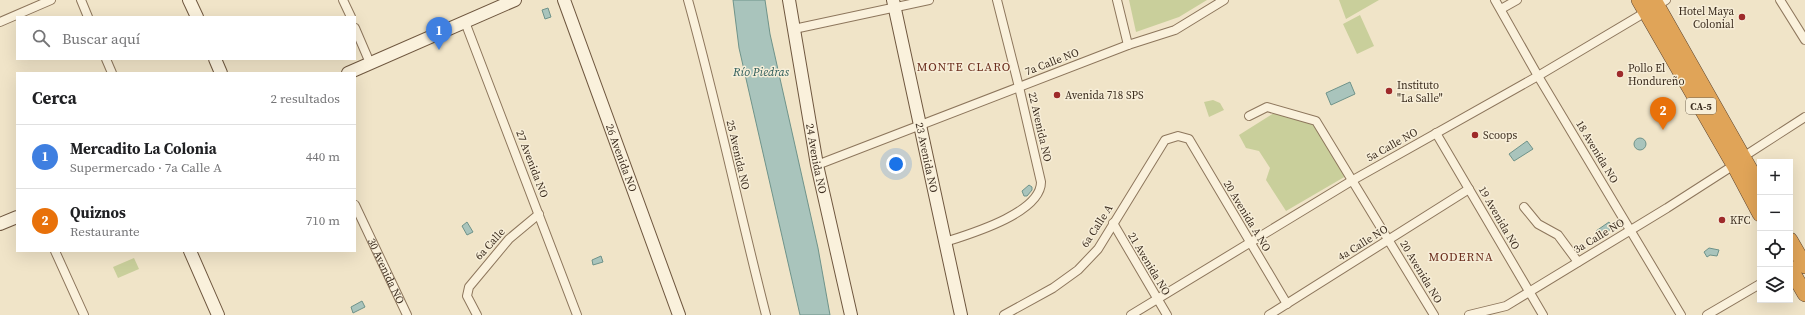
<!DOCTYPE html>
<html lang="es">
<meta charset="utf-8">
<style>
body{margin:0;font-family:"Source Serif 4",serif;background:#f2f2f2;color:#202124}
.controls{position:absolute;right:12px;bottom:12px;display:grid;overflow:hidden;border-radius:0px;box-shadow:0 4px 16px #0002}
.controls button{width:36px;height:36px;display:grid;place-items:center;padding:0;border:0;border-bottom:1px solid #e0e0e0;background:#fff;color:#202124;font:20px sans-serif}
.you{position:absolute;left:896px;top:164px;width:14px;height:14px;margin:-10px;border:3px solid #fff;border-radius:50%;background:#1a73e8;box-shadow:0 0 0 6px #1a73e833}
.badge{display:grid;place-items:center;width:26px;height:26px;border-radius:50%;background:#0b8043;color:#fff;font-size:13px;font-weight:700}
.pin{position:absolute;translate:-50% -33px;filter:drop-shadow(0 1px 2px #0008)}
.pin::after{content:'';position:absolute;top:21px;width:14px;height:12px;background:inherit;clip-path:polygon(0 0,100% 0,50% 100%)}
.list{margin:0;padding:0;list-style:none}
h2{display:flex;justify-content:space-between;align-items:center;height:52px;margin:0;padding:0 16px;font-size:17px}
h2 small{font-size:13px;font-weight:400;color:#757577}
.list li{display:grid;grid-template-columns:26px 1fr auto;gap:12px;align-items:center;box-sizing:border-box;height:64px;padding:0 16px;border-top:1px solid #e0e0e0}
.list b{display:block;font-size:15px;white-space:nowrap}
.list p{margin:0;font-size:13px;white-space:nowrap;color:#757577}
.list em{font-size:13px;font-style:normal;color:#757577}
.icon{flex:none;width:22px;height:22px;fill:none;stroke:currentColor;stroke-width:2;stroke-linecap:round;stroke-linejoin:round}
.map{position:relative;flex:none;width:1805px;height:315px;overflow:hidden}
.search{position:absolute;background:#fff;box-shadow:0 4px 16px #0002;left:16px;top:16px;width:340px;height:44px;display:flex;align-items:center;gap:10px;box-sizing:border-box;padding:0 14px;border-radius:0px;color:#757577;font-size:15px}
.panel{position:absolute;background:#fff;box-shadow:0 4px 16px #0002;left:16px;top:72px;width:340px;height:180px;border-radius:0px}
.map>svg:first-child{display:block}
</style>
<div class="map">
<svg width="1805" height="315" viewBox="0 0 1805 315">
<rect width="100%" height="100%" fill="#f0e4c8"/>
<path fill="#c9cf9b" d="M1129,0H1207L1179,17L1136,32Z
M1339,0H1379L1346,19Z
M1360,15L1374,46L1357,54L1343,24Z
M1213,100L1220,103L1224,110L1209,117L1204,102Z
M1277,111L1316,126L1346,176L1286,211L1266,180L1270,168L1259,151L1246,148L1239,135Z
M134,258L139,269L118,278L113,267Z"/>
<path fill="#a9c4bc" stroke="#6f938a" d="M733,0H765L770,34L818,248L830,315H800L739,48Z
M548,8L551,17L545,19L542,10Z
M1350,82L1355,94L1331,105L1326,93Z
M1634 144a6 6 0 1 1 12 0a6 6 0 1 1-12 0Z
M1527,141L1533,149L1514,161L1509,154Z
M1029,185L1032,187V190L1027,196H1024L1022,191Z
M467,222L473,232L467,235L462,226Z
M1609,222L1613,228L1599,236L1596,231Z
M1709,248L1719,250L1717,256L1710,255L1707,257L1704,252Z
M601,256L603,262L593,265L592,260Z
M362,301L365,307L353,313L351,307Z"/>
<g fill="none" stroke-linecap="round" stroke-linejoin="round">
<g stroke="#8d765c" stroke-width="10">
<g id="street">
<path d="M81,0L88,17"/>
<path d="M343,0L351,17"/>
<path d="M688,0C717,104 739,210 766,315"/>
<path d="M1117,0L1128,45"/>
<path d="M1495,0L1538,76L1681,315"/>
<path d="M1780,0L1805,40"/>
<path d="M1501,9L1517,0"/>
<path d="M0,22L51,0"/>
<path d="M465,22L577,315"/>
<path d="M355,28L370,63"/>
<path d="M794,29L929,0"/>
<path d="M106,59L112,73"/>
<path d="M1249,116L1267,107L1316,121L1434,315"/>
<path d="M1436,133L1543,315"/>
<path d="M1743,157L1805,117"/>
<path d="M817,165L1128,45L1175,30L1224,0"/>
<path id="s1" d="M355,205L407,315"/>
<path d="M1524,207L1538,224L1558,235L1578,262"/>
<path d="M1113,223L1167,315"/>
<path d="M945,242C970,234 1041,213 1041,182L1019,87L997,0"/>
<path d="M55,251L84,315"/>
<path d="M477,315L467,296L469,287L509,239L539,214"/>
<path d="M1004,315L1053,288L1078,270L1098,249L1165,140L1178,136L1189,139L1287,304"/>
<path d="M1131,315L1353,180L1538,76L1666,0"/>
<path d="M1269,315L1469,189"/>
<path d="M1469,315L1506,306L1667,208L1734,165"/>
<path d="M1707,315L1760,284"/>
</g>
</g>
<g stroke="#6f573f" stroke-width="14">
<g id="secondary">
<path d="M189,0L197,17"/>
<path id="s2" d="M564,0L679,315"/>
<path id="s3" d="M789,0L817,165L851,315"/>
<path id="s4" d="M893,0L961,315"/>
<path d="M215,59L221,73"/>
<path d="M348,73L515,0"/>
<path d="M0,224L17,217"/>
<path d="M190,251L218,315"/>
</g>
</g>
<g stroke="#5b4430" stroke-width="16">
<path id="highway" d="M1639,0L1734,165L1760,214
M1654,0L1760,187
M1790,240L1805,266
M1790,268L1805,294"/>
</g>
<use href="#street" stroke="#faf1dc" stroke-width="8"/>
<use href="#secondary" stroke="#faf1dc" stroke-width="12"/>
<use href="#highway" stroke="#e0a458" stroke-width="15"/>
</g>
<g fill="#9e2a2b" stroke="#f7eed8" stroke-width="1.5">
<circle cx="1742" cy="17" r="4"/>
<circle cx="1620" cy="74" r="4"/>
<circle cx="1389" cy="91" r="4"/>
<circle cx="1057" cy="95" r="4"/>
<circle cx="1475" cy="135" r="4"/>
<circle cx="1722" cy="220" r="4"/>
</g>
<g text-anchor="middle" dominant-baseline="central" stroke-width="3" stroke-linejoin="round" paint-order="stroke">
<rect fill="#f7eed8" stroke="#756857" stroke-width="1" x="1686" y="98" width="30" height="16" rx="3"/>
<g font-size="10" font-weight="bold" fill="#3d2e20">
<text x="1701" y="106">CA-5</text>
</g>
<g font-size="11" fill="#3d2e20" stroke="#f7eed8" text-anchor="start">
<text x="1734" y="11" text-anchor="end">Hotel Maya<tspan x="1734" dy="13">Colonial</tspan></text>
<text x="1628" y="68">Pollo El<tspan x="1628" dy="13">Hondureño</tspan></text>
<text x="1397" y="85">Instituto<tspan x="1397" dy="13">"La Salle"</tspan></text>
<text x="1065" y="95">Avenida 718 SPS</text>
<text x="1483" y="135">Scoops</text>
<text x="1730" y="220">KFC</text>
</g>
<g font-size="11" fill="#3d2e20" stroke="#f7eed8">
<text transform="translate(1052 62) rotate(-21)">7a Calle NO</text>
<text transform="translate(1040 127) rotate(77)">22 Avenida NO</text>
<text transform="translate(1392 145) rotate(-29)">5a Calle NO</text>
<text transform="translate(1597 152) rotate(59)">18 Avenida NO</text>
<text transform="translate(738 155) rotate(77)">25 Avenida NO</text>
<text stroke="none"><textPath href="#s2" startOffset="168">26 Avenida NO</textPath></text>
<text stroke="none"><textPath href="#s3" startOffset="161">24 Avenida NO</textPath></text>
<text stroke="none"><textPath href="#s4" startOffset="161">23 Avenida NO</textPath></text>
<text transform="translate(532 164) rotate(69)">27 Avenida NO</text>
<text transform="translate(1247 216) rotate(59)">20 Avenida A NO</text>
<text transform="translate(1499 218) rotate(60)">19 Avenida NO</text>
<text transform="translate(1097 226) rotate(-57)">6a Calle A</text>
<text transform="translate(1599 236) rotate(-31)">3a Calle NO</text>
<text transform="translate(1363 243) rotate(-32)">4a Calle NO</text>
<text transform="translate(490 244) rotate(-48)">6a Calle</text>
<text transform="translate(1149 264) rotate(59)">21 Avenida NO</text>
<text stroke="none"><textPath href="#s1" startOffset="73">30 Avenida NO</textPath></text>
<text transform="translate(1421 272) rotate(59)">20 Avenida NO</text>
</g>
<g font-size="12" letter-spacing="1" fill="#6b2e1e" stroke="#f7eed8">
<text x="964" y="67">MONTE CLARO</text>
<text x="1461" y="257">MODERNA</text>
</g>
<g font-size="12" font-style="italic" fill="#2f5d5a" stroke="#f7eed8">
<text x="761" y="72">Río Piedras</text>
</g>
</g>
</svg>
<div class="controls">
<button>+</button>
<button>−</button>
<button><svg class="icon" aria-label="locate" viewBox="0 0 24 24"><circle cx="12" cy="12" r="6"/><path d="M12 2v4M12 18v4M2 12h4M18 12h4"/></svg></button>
<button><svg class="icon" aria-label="layers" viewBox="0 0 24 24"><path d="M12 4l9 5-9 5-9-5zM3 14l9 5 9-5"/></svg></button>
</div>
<div class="you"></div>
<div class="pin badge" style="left:439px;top:50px;background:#3f7fe0">1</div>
<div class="pin badge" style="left:1663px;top:130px;background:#e8710a">2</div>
<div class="search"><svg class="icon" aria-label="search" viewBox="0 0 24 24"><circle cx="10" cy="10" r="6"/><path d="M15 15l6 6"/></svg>Buscar aquí</div>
<section class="panel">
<h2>Cerca<small>2 resultados</small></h2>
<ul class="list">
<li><span class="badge" style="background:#3f7fe0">1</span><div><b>Mercadito La Colonia</b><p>Supermercado · 7a Calle A</p></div><em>440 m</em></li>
<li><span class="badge" style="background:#e8710a">2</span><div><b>Quiznos</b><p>Restaurante</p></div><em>710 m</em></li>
</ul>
</section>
</div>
